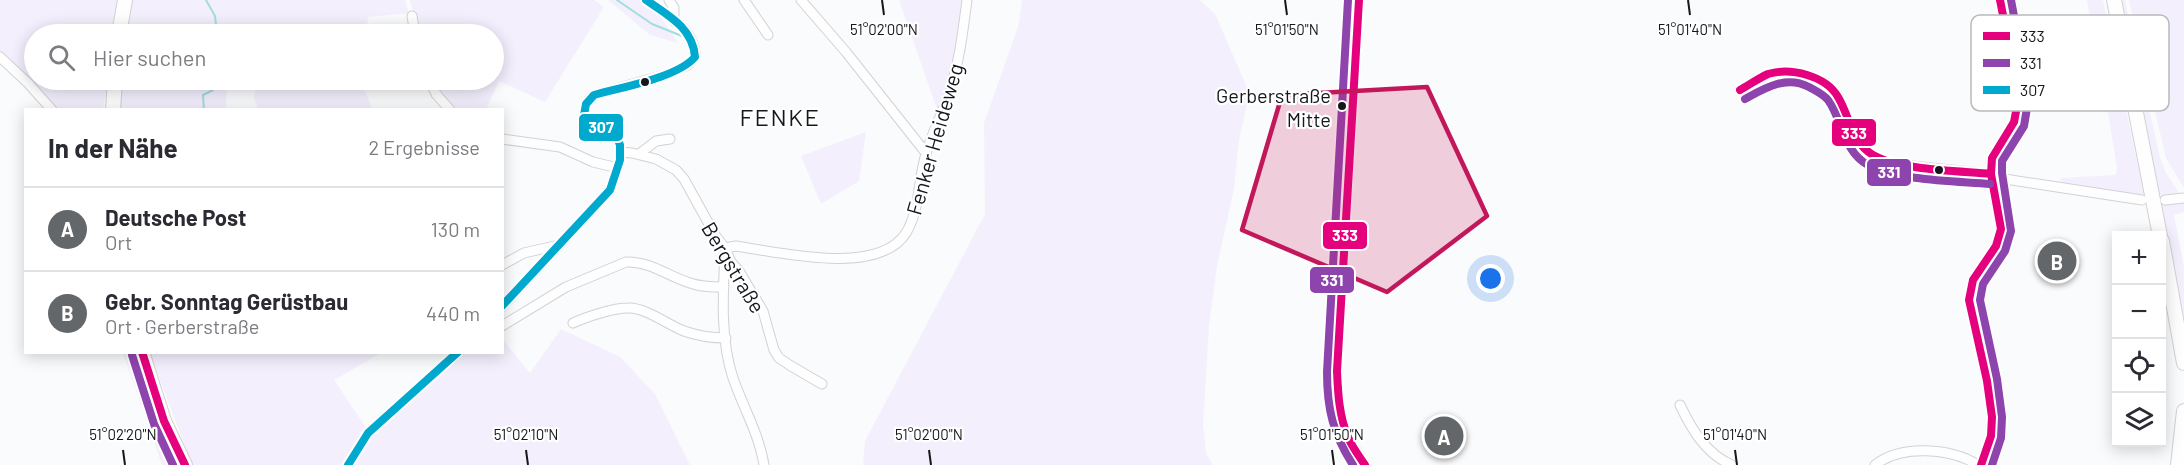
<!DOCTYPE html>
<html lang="de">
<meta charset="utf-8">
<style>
body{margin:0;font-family:Barlow,sans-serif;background:#f7f7f7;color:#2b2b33}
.controls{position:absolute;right:18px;bottom:18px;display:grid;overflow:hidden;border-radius:0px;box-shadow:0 3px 15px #0003}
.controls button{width:54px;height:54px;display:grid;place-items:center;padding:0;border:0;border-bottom:2px solid #e1e1e2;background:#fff;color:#2b2b33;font:30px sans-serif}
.you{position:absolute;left:1491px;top:279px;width:21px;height:21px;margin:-15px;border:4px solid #fff;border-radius:50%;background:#1a73e8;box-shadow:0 0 0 9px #1a73e833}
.badge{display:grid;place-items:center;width:39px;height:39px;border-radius:50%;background:#64676a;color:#fff;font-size:20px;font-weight:700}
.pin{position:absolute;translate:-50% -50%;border:3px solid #fff;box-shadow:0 2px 6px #0006}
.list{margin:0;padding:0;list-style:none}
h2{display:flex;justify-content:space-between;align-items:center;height:78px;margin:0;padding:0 24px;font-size:26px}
h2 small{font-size:20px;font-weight:400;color:#7c7c81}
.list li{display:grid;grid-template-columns:39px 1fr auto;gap:18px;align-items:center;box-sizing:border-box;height:84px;padding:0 24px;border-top:2px solid #e1e1e2}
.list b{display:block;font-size:22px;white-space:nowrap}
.list p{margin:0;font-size:20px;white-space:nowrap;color:#7c7c81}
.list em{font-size:20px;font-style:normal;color:#7c7c81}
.icon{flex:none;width:33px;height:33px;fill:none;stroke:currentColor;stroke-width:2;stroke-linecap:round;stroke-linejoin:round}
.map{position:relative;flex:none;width:2184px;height:465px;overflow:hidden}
.search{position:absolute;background:#fff;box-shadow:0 3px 15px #0003;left:24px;top:24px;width:480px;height:66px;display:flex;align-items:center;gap:15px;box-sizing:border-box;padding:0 21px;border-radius:33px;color:#7c7c81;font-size:22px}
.panel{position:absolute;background:#fff;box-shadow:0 3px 15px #0003;left:24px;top:108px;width:480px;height:246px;border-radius:0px}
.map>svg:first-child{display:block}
</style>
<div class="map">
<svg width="2184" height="465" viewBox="0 0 2184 465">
<rect width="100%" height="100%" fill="#fafbfc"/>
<path fill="#f4effd" d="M0,0H405L409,13L368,17L366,34H34V80H108L103,109H54L0,55Z
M410,0H594L604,7L545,102L499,81L486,109L454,110L441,95L434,80H494V34H418Z
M608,0H641L657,11L678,43L650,35Z
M899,0H966L948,91L939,115Z
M1022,0H1200L1215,14L1247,87L1248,100L1239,140L1234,189L1217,266L1209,326L1203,425L1206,453L1213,465H863L865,441L985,214L984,123L1019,24Z
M2087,0H2103L2144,195L2060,182L2061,178L2116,175L2117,168L2095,33L2090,19Z
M2119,0H2125L2160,158L2166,173L2180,194L2158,195Z
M2129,0H2184V188L2166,158Z
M118,80H227L226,109L117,110Z
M256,80H361L372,109H258L254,98Z
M866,132L859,181L821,204L801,156Z
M2184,202V212L2174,215L2184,267V329L2160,206Z
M561,329L620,357L655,394L690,465H351L371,435L440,377L464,353L502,352L503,340L530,373Z
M123,353H131L155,426L173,465H162Z
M150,353H381L334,380L367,429L346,465H192Z"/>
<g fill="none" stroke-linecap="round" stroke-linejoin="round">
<path stroke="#a1dedd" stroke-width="2" d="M206,0L215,16L217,34
M617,0L652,24L682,36
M204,110L203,95L213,90L216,80"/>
<g stroke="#d0d2d4" stroke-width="11">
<path id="street" d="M669,0L674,8V21
M744,0L768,35
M801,0L846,52L926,153
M1359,0L1338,331C1337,367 1334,403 1348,437C1353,447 1360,456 1365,465
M412,16L415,34
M0,57L28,83L52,110
M430,80L436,94L450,110
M1740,90L1769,74L1796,72L1808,75L1829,86L1838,96L1858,142L1872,155L1893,164L1991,174
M502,139L560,147L593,162L618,168
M621,152L632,153L656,159L676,170L684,179L715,235L725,248L731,262L739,271L763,311L774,350L779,358L791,366L822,384
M639,154L656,141L670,139
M1992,177L2142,200
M2165,200L2184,198
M725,248L736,246C778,252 878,277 906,233C920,210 918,179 926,154C932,133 942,114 949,94C959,64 963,31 967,0
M725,253C723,293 720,339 733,378C743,407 759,434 764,465
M502,265L524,253L559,245
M502,307L610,190L620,160V145L617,137L610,131L590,123L584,115C584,105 587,101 594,95L668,74L688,65L695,57C697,30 665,13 646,0
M573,323C586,317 613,308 628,308C645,307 668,325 684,331C698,336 712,338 726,338
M502,326L566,287L626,262C649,261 668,276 690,283C701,287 712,287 724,287
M1680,405C1692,430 1706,454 1732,465
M348,465L368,433L459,352
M1875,465C1901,444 1951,448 1978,465
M1981,465L1991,436L1992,417L1987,381L1969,300L1973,280L1996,246L2001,229L1991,174L1992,158L2014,122L2019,96L2000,0"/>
</g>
<g stroke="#d0d2d4" stroke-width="16">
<path id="secondary" d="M2114,0L2160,236
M119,34L125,0
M113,110L115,80
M2162,241L2184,363
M142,352L164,421L185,465
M2178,465L2184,411"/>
</g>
<use href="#street" stroke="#fefeff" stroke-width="9"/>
<use href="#secondary" stroke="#fefeff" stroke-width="14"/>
<g stroke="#fff" stroke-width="12">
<path id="bus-1" d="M1359,0L1337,371C1338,393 1339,416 1348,437C1352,447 1359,456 1365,465
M1740,90C1749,85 1759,78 1768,74C1791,67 1826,76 1838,97C1850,117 1852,143 1873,155C1898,170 1960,171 1991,174
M142,352L164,421L185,465
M1981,465L1991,436L1992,417L1987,381L1969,300L1973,280L1996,246L2001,229L1991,174L1992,158L2014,122L2019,96L2000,0"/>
</g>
<g stroke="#fff" stroke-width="12">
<path id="bus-2" d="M1348,0L1327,372C1327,409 1333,434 1353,465
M1745,99C1765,88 1786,75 1809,87C1816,91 1823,94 1828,100C1843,121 1843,151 1868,165C1900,181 1954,181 1990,184
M132,355L154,424L173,465
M1992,465L2001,438L2002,417L1997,379L1980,300L1983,284L2005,251L2011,231L2002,173V161L2024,126L2029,96L2011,0"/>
</g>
<g stroke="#fff" stroke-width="12">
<path id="bus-3" d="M502,306L610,190L620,160V145L617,137L610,131L590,123L584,115L586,104L594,95C621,87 677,78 695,57C693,28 668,15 646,0
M348,465L368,433L458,352"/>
</g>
<use href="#bus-1" stroke="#e5007d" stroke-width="8"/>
<use href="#bus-2" stroke="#8e44ad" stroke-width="8"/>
<use href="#bus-3" stroke="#00a9ce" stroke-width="8"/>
</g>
<path fill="#c2185b" fill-opacity="0.2" stroke="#c2185b" stroke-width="4.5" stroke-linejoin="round" d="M1427,87L1487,216L1387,292L1242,230L1282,95Z"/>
<path fill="none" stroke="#14181b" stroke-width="2" d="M882,0L884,15M1285,0L1287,15M1688,0L1690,15M123,450L125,465M526,450L528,465M929,450L931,465M1332,450L1334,465M1735,450L1737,465"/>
<g fill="#14181b" stroke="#fff" stroke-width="2">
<circle cx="645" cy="82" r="5"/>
<circle cx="1342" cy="106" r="5"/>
<circle cx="1939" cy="170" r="5"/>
</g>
<g text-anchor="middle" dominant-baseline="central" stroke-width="4.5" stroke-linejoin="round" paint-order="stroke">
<g font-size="20" fill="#14181b" stroke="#fff" text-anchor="end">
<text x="1331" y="95">Gerberstraße<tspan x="1331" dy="24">Mitte</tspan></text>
</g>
<g font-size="21" fill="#14181b" stroke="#fff">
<text transform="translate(934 139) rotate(-74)">Fenker Heideweg</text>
<text transform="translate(734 267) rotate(59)">Bergstraße</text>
</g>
<g font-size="24" letter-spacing="1.5" fill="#14181b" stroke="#fff">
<text x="780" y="116">FENKE</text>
</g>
</g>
<rect x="1971" y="15" width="198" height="96" rx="9" fill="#fff" stroke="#b8babb" stroke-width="1.5"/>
<rect x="1983" y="32" width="27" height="8" fill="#e5007d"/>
<rect x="1983" y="59" width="27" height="8" fill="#8e44ad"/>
<rect x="1983" y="86" width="27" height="8" fill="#00a9ce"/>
<g font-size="16" fill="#14181b">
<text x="2020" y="42">333</text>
<text x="2020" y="69">331</text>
<text x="2020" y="96">307</text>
</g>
<g font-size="15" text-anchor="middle" fill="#14181b" stroke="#fff" stroke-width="4.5" stroke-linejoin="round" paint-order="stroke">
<text x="884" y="35">51°02'00"N</text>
<text x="1287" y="35">51°01'50"N</text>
<text x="1690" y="35">51°01'40"N</text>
<text x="123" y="440">51°02'20"N</text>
<text x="526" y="440">51°02'10"N</text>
<text x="929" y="440">51°02'00"N</text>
<text x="1332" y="440">51°01'50"N</text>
<text x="1735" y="440">51°01'40"N</text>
</g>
<g stroke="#fff" stroke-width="2">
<rect x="578" y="113" width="46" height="29" rx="6" fill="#00a9ce"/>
<rect x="1831" y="118" width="46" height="29" rx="6" fill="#e5007d"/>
<rect x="1866" y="158" width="46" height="29" rx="6" fill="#8e44ad"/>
<rect x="1322" y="221" width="46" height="29" rx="6" fill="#e5007d"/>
<rect x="1309" y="266" width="46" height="28" rx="6" fill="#8e44ad"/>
</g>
<g font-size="16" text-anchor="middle" font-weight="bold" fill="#fff">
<text x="601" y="133">307</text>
<text x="1854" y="139">333</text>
<text x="1889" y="178">331</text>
<text x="1345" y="241">333</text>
<text x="1332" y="286">331</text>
</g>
</svg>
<div class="controls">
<button>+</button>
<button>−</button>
<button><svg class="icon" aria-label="locate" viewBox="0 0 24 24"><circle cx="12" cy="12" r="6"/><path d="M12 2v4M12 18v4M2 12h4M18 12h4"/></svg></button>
<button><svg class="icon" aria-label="layers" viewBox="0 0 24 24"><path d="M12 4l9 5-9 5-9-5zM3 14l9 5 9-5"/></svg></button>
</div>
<div class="you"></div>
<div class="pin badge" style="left:1444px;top:436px">A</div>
<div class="pin badge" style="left:2057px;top:261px">B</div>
<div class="search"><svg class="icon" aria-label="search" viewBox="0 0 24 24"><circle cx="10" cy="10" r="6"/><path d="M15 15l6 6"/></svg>Hier suchen</div>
<section class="panel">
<h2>In der Nähe<small>2 Ergebnisse</small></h2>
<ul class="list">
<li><span class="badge">A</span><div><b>Deutsche Post</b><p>Ort</p></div><em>130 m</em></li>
<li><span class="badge">B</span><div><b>Gebr. Sonntag Gerüstbau</b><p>Ort · Gerberstraße</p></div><em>440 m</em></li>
</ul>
</section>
</div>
